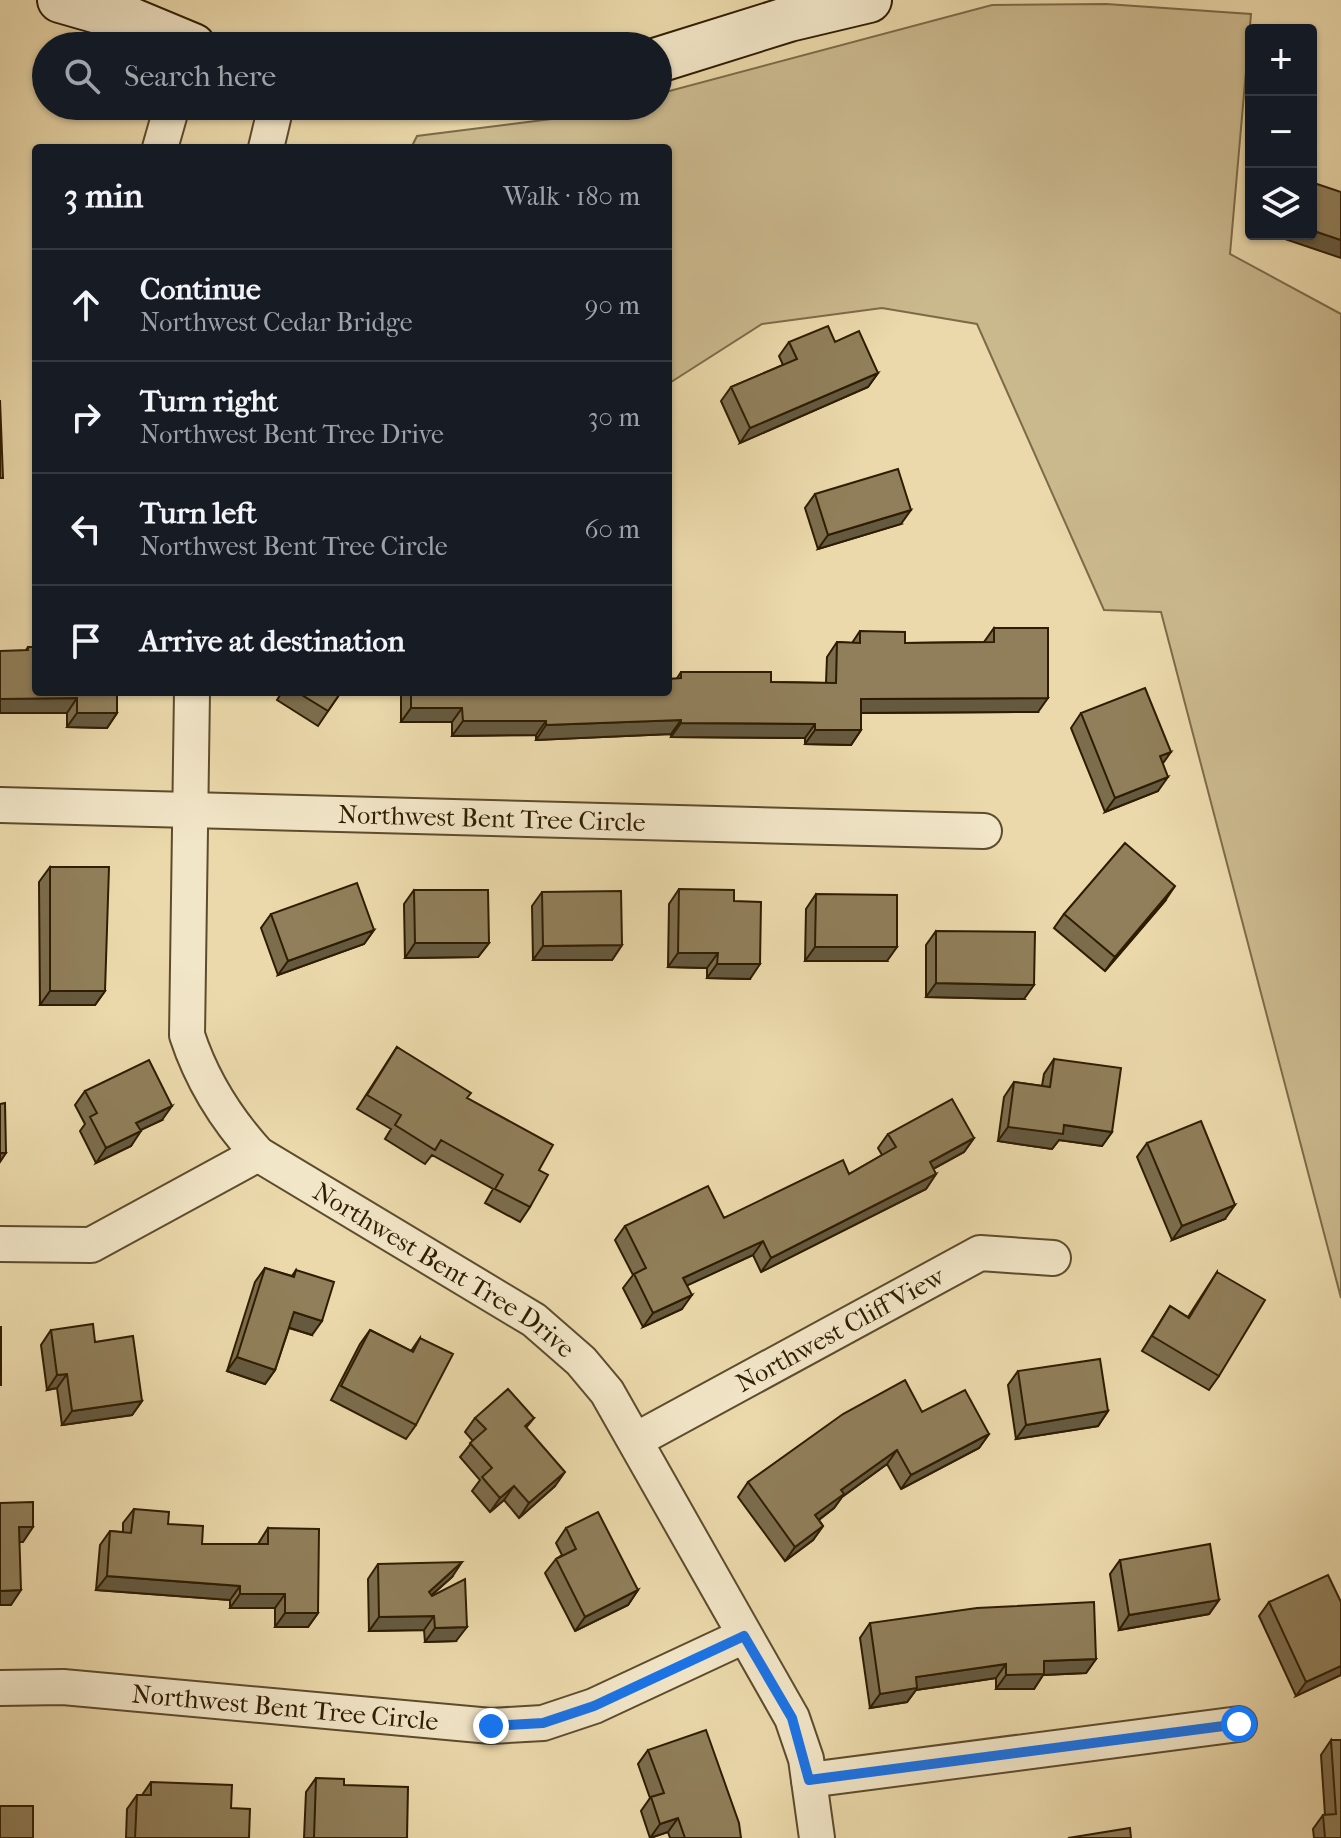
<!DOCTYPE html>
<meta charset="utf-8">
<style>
body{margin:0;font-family:"IM FELL French Canon",serif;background:#20242c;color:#f1f3f6}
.controls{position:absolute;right:24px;top:24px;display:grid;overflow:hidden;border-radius:8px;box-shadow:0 2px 6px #0004}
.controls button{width:72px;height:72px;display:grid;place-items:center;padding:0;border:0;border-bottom:2px solid #363941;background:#171b24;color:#f1f3f6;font:40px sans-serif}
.stop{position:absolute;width:24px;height:24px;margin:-18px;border:6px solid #1a73e8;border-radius:50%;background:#fff}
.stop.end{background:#1a73e8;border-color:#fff;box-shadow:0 2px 8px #0008}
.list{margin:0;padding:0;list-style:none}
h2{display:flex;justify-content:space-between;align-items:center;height:104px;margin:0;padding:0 32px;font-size:34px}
h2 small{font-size:26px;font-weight:400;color:#9ea1a6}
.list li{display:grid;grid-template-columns:52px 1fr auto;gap:24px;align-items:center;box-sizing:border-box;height:112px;padding:0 32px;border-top:2px solid #363941}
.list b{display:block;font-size:30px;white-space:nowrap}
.list p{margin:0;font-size:26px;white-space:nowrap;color:#9ea1a6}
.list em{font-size:26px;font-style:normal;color:#9ea1a6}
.icon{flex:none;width:44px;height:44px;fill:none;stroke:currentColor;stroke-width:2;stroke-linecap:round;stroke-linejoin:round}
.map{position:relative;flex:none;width:1341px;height:1838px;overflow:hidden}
.search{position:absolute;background:#171b24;box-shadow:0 2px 6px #0004;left:32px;top:32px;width:640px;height:88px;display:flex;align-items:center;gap:20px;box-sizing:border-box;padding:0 28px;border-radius:44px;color:#9ea1a6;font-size:30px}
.panel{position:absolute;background:#171b24;box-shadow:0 2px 6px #0004;left:32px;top:144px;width:640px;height:552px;border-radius:8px}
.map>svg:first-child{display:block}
</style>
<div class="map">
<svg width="1341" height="1838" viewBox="0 0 1341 1838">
<rect width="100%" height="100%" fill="#ebd9ab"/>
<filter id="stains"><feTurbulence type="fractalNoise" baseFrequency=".0025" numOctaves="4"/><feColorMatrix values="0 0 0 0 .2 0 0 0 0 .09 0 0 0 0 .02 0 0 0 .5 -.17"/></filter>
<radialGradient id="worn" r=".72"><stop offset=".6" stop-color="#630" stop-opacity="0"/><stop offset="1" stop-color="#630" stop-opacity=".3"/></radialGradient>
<path fill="#cbb98e" stroke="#7c6b48" stroke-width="2" d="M1106,4L1251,14L1230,254L1341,314V1298L1161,612L1104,610L977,324L882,308L762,324L668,384V148H411L417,136L575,116L613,106H658V94L992,5Z"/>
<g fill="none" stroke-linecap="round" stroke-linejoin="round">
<g stroke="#5d4c2c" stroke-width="38">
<g id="street">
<path d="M160,148L172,106"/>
<path d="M266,148L276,106"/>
<path id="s1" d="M192,692L187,1035C201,1078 227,1120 258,1154L534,1320L581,1361L607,1392L792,1718L806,1759L817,1838"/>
<path id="s2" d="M0,805L984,831"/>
<path d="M0,1244L91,1245L258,1154"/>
<path id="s3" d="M636,1440L980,1253L1053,1258"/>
<path id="s4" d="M0,1688L63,1687L491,1726L543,1723L594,1706L744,1636"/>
<path d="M809,1780L1239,1724"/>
</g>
</g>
<g stroke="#2e1d02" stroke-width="48">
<path id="secondary" d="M60,0L133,21L193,46
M658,60L789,19L869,0"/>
</g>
<use href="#street" stroke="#f2e6c8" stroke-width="34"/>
<use href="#secondary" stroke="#f2e6c8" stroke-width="44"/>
</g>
<path fill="#7c6d4d" stroke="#2e1d02" stroke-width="2" d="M789,342H835L878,373L868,387L740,443L721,401L731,387L783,365L779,356Z
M815,494L901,524L818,549L805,508Z
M994,628L1038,712L861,713V730L851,745L805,744V738L671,737V734L536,740V735L452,736V722H401V692H668L681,672L771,682L826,683L827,657L837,642L852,643L860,631L905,643L984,642Z
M28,647L117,692V713L107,728L67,727V713L26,650Z
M282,692H341L318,726L277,700Z
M1081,713L1163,763L1158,791L1105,812L1071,728Z
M50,867L105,991L95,1005H40L39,882Z
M679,889L734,901L750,979L707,978V968L668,967L669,904Z
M414,890L489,943L478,957L405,958L404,904Z
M542,892L622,945L612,960H533L532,906Z
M816,894L887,961H805L806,909Z
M1165,901L1105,971L1054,928L1064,914Z
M271,914L374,930L364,944L278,975L261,928Z
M936,931L1024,999L926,997V945Z
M397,1047L467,1098L539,1170L530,1207L520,1222L485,1203L493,1189L432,1155L425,1164L385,1139L391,1129L357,1109Z
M1054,1059L1112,1132L1102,1146L1059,1140L1052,1149L998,1141L1004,1097L1014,1082L1042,1086L1044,1074Z
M85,1091L162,1120L140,1130L131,1146L96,1163L80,1131L85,1124L75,1105Z
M888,1134L974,1138L964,1152L933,1169L936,1174L926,1189L761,1272L753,1255L687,1285L682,1309L643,1327L623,1288L633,1275L615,1240L625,1226L724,1218L849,1174L882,1155L878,1148Z
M1147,1143L1225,1219L1172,1240L1137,1157Z
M265,1268L292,1276L296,1270L312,1335L289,1328L275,1370L265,1384L227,1371L255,1282Z
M1217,1272L1219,1376L1209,1390L1142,1351L1170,1306L1188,1317Z
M51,1330L95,1342L142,1401L132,1415L62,1425L57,1388L47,1390L41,1345Z
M370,1330L411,1351L420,1338L416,1425L406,1439L331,1400L360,1344Z
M1018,1371L1108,1411L1098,1426L1016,1439L1008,1385Z
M922,1412L989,1434L979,1448L901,1489L887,1464L842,1497L834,1508L819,1520L823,1526L813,1540L785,1561L738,1497L748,1482Z
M475,1418H534L526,1428L555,1486L519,1518L504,1500L490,1512L472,1491L480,1480L460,1457L473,1441L465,1432Z
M134,1509L168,1524L202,1544H258L268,1528L318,1613L308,1627H275V1608H230V1600L96,1590L100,1545L110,1531L123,1532V1523Z
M566,1528L638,1590L628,1605L575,1631L545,1573L556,1559L562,1555L556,1543Z
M1120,1560L1219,1600L1209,1614L1119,1630L1110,1574Z
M378,1564L452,1577L432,1595L456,1641L425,1642L424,1630L369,1631L368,1579Z
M1269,1602L1341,1675L1296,1696L1259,1616Z
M870,1623L1096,1659L1086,1673L1043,1675L1034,1689H996V1678L916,1690L907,1702L870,1708L860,1638Z
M1331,1740L1341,1838H1314L1313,1829L1323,1815H1325L1321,1755Z
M648,1750L741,1838H670L668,1832L650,1838L641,1811L650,1798L638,1764Z
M316,1778L344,1785L407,1838H304L306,1792Z
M151,1782L231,1808L249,1838H126L127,1809L137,1795H142Z"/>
<path fill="#65593f" stroke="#2e1d02" stroke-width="2" d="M1311,230L1341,240V258L1270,234H1311Z
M878,373L868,387L740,443L750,428Z
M911,510L901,524L818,549L828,535Z
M77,698L67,713H0V699Z
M1048,698L1038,712L851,713L861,699Z
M411,708H462L452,722H401Z
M77,713H117L107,728L67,727Z
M681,720L671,734L536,740L546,725Z
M463,721H546L536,735L452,736Z
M681,723L815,724L805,738L671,737Z
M815,730H861L851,745L805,744Z
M1171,752L1161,766L1160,756Z
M1168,777L1158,791L1105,812L1115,798Z
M1175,886L1165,901L1105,971L1115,957Z
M374,930L364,944L278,975L288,961Z
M415,943H489L478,957L405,958Z
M622,945L612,960H533L543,946Z
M815,947H897L887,961H805Z
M678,953H718L707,968L668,967Z
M717,964H760L750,979L707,978Z
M936,983L1034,985L1024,999L926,997Z
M50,991H105L95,1005H40Z
M172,1106L162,1120L126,1137L136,1123Z
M1064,1125L1112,1132L1102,1146L1059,1140L1052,1149L998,1141L1008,1127Z
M141,1131L131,1146L96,1163L106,1148Z
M974,1138L964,1152L920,1176L930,1162Z
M0,1153H6L0,1162Z
M936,1174L926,1189L761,1272L771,1258Z
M1235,1205L1225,1219L1172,1240L1182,1226Z
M763,1241L753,1255L673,1292L683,1278Z
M692,1295L682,1309L643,1327L653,1313Z
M294,1312L322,1321L312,1335L284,1326Z
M237,1357L275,1370L265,1384L227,1371Z
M67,1374L57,1388L47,1390L57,1375Z
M142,1401L132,1415L62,1425L72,1411Z
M1108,1411L1098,1426L1016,1439L1026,1425Z
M989,1434L979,1448L901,1489L911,1475Z
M897,1450L887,1464L842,1497L834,1508L805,1530L815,1515L841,1490Z
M565,1472L555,1486L519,1518L529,1503Z
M514,1486L504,1500L490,1512L500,1498Z
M823,1526L813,1540L785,1561L795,1547Z
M19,1527H33L23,1542H9Z
M462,1562L452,1577L419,1606L429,1592Z
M107,1576L240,1586L230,1600L96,1590Z
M21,1590L11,1605H0V1591Z
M638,1590L628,1605L575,1631L585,1617Z
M240,1594H285L275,1608H230Z
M1219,1600L1209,1614L1119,1630L1129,1615Z
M285,1613H318L308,1627H275Z
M434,1616L424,1630L369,1631L379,1617Z
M467,1627L456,1641L425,1642L435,1628Z
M1096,1659L1086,1673L1043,1675L1034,1689H996L1006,1675L1044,1661Z
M1006,1664L996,1678L916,1690L907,1702L870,1708L880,1694L916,1677Z
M1341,1666V1675L1296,1696L1306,1682Z
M678,1818L668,1832L650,1838L660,1824Z"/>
<path fill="#907f5a" stroke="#2e1d02" stroke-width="2" d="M1311,182L1341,192V240L1311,230Z
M828,326L835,342L859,331L878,373L750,428L731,387L797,359L789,342Z
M0,400L3,478H0Z
M898,469L911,510L828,535L815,494Z
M994,628H1048V698L861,699V730H815V724L681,723V720L546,725V721H463L462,708H411V692H668V679L681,678V672H771V682L836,683L837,642L860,643V631L905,632V643L994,642Z
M28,647H36V692H117V713H77V698L0,699V651L28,650Z
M1145,688L1171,752L1160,756L1168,777L1115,798L1081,713Z
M297,692H341L328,711Z
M1125,843L1175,886L1115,957L1064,914Z
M50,867H109L105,991H50Z
M357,883L374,930L288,961L271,914Z
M679,889L734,890V901L761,902L760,964H717L718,953H678Z
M414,890H488L489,943H415Z
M621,891L622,945L543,946L542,892Z
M816,894L897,895V947H815Z
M936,931L1035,932L1034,985L936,983Z
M397,1047L471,1093L467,1098L553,1145L539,1170L548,1175L530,1207L495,1189L503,1175L441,1140L435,1150L395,1125L401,1115L367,1095Z
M1054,1059L1121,1068L1112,1132L1064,1125L1063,1134L1008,1127L1014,1082L1050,1087Z
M149,1060L172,1106L136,1123L141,1131L106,1148L90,1117L97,1113L85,1091Z
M952,1099L974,1138L930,1162L936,1174L771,1258L763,1241L683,1278L692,1295L653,1313L634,1274L646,1268L625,1226L708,1186L724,1218L843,1160L849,1174L896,1147L888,1134Z
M5,1103L6,1153H0V1104Z
M1201,1121L1235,1205L1182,1226L1147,1143Z
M265,1268L294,1277L296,1270L334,1282L322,1321L294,1312L275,1370L237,1357Z
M1217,1272L1265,1300L1219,1376L1152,1336L1170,1306L1189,1318Z
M93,1324L95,1342L133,1336L142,1401L72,1411L67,1374L57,1375L51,1330Z
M0,1327H1V1385H0Z
M370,1330L413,1352L420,1338L453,1354L416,1425L341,1386Z
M1100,1359L1108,1411L1026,1425L1018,1371Z
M905,1380L922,1412L965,1390L989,1434L911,1475L897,1450L841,1490L844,1494L815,1515L823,1526L795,1547L748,1482L843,1414Z
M508,1389L534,1418L525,1426L565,1472L529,1503L514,1486L500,1498L482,1477L492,1468L470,1443L486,1429L475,1418Z
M33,1502V1527H19L21,1590L0,1591V1503Z
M134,1509L169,1512L168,1524L203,1526L202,1544H268V1528L319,1529L318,1613H285V1594H240V1586L107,1576L110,1531L131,1533Z
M598,1512L638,1590L585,1617L556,1559L576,1549L566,1528Z
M1210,1544L1219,1600L1129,1615L1120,1560Z
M462,1562L429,1592L432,1596L465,1579L467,1627L435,1628L434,1616L379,1617L378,1564Z
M1328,1575L1341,1602V1666L1306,1682L1269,1602Z
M1094,1602L1096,1659L1044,1661V1674L1006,1675V1664L916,1677L917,1688L880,1694L870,1623L977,1608Z
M706,1730L739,1823L741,1838H685L678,1818L660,1824L651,1797L664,1793L648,1750Z
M1331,1740H1341V1838H1325L1323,1815L1336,1814Z
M316,1778L344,1779V1785L408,1787L407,1838H314Z
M151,1782L232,1785L231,1808L250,1809L249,1838H135L137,1795H151Z
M0,1806H33V1838H0Z
M1130,1828L1131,1838H1068Z"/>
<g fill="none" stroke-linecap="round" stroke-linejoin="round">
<path stroke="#1a73e8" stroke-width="10" d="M491,1726L543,1723L594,1706L744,1636L792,1718L809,1780L1239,1724"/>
</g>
<g text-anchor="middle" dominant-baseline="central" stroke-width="8" stroke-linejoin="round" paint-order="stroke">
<g font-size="26" fill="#2e1d02" stroke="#f2e6c8">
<text stroke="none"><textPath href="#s2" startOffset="492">Northwest Bent Tree Circle</textPath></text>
<text stroke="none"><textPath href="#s1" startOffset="702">Northwest Bent Tree Drive</textPath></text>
<text stroke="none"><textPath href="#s3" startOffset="232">Northwest Cliff View</textPath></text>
<text stroke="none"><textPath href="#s4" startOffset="286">Northwest Bent Tree Circle</textPath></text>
</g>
</g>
<rect width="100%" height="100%" filter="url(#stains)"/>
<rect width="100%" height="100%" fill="url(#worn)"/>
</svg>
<div class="controls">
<button>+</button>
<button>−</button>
<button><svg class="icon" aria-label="layers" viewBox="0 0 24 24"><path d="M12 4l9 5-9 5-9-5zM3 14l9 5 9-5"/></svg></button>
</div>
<div class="stop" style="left:1239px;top:1724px"></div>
<div class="stop end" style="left:491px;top:1726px"></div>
<div class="search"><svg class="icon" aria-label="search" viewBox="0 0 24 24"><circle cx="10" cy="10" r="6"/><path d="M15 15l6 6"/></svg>Search here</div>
<section class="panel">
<h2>3 min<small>Walk · 180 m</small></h2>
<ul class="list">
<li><svg class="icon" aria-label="ahead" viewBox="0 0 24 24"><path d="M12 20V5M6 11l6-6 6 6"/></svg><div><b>Continue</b><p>Northwest Cedar Bridge</p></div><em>90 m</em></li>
<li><svg class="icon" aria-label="right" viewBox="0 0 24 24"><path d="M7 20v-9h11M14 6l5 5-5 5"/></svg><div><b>Turn right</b><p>Northwest Bent Tree Drive</p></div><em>30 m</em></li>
<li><svg class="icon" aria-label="left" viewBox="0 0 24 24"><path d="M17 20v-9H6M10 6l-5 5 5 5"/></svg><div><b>Turn left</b><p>Northwest Bent Tree Circle</p></div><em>60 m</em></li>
<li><svg class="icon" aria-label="arrive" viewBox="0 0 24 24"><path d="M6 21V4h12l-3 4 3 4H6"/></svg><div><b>Arrive at destination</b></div></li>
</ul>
</section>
</div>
